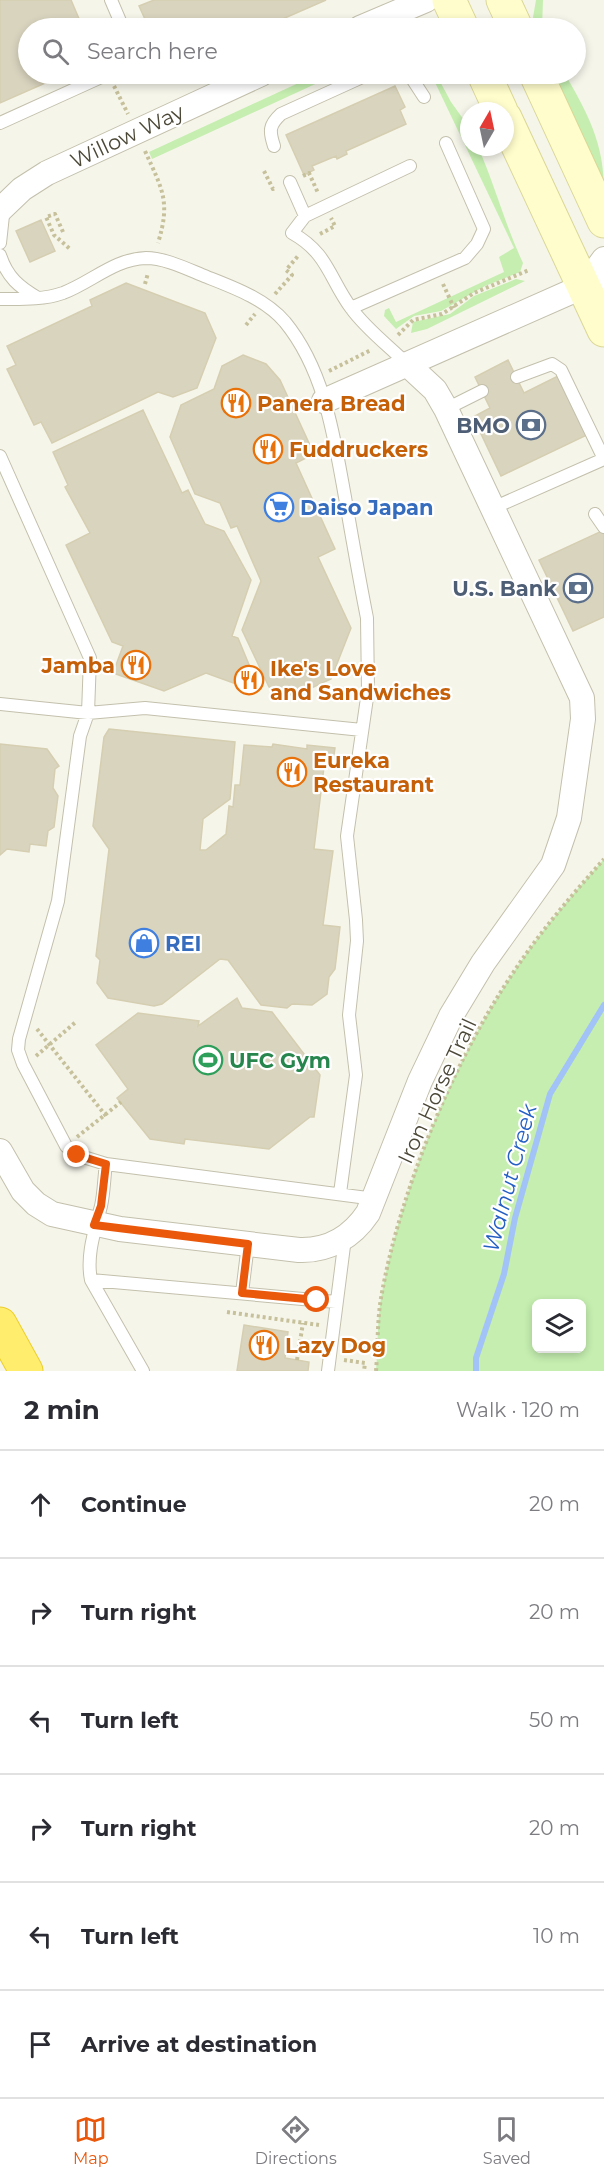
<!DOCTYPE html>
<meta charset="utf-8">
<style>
body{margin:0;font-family:Montserrat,sans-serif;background:#f2f2f3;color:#2b2b33}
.controls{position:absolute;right:18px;bottom:18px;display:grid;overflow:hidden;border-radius:9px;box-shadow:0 3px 9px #0003}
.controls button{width:54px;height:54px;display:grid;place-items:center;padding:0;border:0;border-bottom:2px solid #e1e1e2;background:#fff;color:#2b2b33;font:30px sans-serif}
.compass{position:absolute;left:460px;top:102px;width:54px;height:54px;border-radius:50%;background:#fff;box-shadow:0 3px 9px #0003;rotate:9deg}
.stop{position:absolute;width:18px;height:18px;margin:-14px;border:4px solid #ea580c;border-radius:50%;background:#fff}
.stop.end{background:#ea580c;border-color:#fff;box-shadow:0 2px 6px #0008}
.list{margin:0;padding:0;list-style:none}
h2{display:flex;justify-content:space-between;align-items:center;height:78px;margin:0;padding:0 24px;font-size:26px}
h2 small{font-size:20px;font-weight:400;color:#7c7c81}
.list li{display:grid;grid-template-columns:39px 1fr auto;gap:18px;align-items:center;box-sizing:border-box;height:108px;padding:0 24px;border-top:2px solid #e1e1e2}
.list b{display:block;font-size:22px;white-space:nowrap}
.list em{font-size:20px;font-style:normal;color:#7c7c81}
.icon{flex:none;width:33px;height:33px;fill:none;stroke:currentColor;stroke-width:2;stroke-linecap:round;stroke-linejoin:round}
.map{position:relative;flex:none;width:604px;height:1371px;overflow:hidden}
.search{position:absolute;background:#fff;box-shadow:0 3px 9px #0003;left:18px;right:18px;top:18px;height:66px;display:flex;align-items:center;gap:15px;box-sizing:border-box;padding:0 21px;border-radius:33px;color:#7c7c81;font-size:22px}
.sheet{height:726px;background:#fff}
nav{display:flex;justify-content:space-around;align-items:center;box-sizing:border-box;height:84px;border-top:2px solid #e1e1e2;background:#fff;font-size:16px;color:#7c7c81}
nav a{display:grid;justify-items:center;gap:3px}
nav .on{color:#ea580c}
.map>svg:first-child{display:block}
</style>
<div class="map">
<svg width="604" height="1371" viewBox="0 0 604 1371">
<rect width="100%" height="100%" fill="#f6f5ea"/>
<path fill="#c5eeb0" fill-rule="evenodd" d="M536,0H543L542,28H533L535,24L532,23Z
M318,74H337L152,159L149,152Z
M431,74H436L451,102L469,127V147H478C495,185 505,225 523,263L520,272L485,286L441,311L414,316L396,329L384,316L385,310L389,308L396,322L504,272L499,257L514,248Z
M551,74H565C588,114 604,143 604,191Z
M516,279L525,281L427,329L411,333L413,322L450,314L474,296Z
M604,859V1371H376C378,1347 377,1322 381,1298C399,1194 452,1064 511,976C538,934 571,896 604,859ZM536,1304H582V1348H536Z"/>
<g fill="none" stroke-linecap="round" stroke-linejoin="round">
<path stroke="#a2c3f7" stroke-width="6" d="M476,1371V1358L504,1274L515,1218L550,1094L604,1005"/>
</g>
<path fill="#d9d4be" stroke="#d5ceb1" stroke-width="1.5" d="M0,0H71L83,28H28V74H50L52,80L0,103Z
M154,0H326L262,28H149L139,6Z
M395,86L405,107L400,110L406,124L346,151L347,154L337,159L336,156L312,166L314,170L304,175L286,135Z
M41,220L55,251L30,262L16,231Z
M126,283L205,313L216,338L197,388L173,397L158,392L52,443L41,422L34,425L7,369L16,365L7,346L92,306L90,300Z
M243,355L266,364L280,380L314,454L296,463L335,549L318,557L351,628L331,679L294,696L269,687L242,630L261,581L237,526L231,528L220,503L195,494L170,437L181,405L214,389L222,366Z
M508,360L524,393L560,375L589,434L501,476L473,417L490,408L475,377Z
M143,410L182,493L188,490L205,524L224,531L251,580L232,636L238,638L257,684L247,688L206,673L164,691L113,673L123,646L112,642L66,545L90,533L65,487L68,485L53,452Z
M604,530V617L573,631L539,560Z
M109,729L235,742L230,799L203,819L200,850H206L226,834L229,806L233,807L235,785H240L244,745L272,747L273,744L307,749V745L335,748L332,768L324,767L314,849L333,851L323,925L340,927L335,969L329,977L327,994L312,1005L292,1004L287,1008L261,1005L228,960L220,959L162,1004L154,1006L108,998L97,983L100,960L96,956L109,849L93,826L104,737Z
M0,744L47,749L59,766L55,769L53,788L58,796L54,827L48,831L46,846L30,844L29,852L7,849L0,855Z
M237,998L242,1008L272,1012L320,1075L314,1117H310L269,1149L185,1139L184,1144L150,1139L117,1098L128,1089L96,1045L138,1013L199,1021L198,1026Z
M244,1325L288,1332L285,1358L309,1362L308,1371H237Z"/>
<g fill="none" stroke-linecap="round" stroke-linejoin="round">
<g stroke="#c3c0ac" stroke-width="14">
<path id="lane" d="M111,0L123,28
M409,74L424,97
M0,123L108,74
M274,146C269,131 269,125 281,114L369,74
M290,182L305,216
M0,243L4,206
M0,255C7,277 19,287 38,298
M0,299C21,299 43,300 63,293C92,282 114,259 146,258C166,258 189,270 207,277C235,288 265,299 285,322C325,371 334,437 345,497C352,537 359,578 367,618L368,691L347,836L356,920L357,941L349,1015L356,1075L340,1193
M351,308L465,258L477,244L484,229L446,143
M407,364C389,346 366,329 351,308C329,278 328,253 292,233L305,216L410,166
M517,377L552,364L561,370L603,457
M446,409L482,391
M0,456L90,658L88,713L80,736L58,901L19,1039L18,1050L23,1064L66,1146L77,1155L106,1164L375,1199
M493,508L604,459
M595,514L604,527
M0,704L88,713L145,708L362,730
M91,1280C86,1255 95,1230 101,1206C104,1193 104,1178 106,1164
M242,1293L248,1244
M143,1371L91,1280L336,1302
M328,1371L345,1238"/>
</g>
<g stroke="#c3c0ac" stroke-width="26">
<path id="street" d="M360,28L426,0
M0,210L22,189L47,173L261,74
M604,259L584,286L604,282
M324,401L584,286
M0,1151L23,1191L36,1204L52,1214L120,1229L299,1250C328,1251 352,1237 368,1213L420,1081L451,1016L483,963L553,865L569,818L583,719L582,698L446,409L435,390L407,364"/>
</g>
<g stroke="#dad796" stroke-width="35">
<path id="secondary" d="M449,0L462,28
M503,0L516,28
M484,74L501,111
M536,74L604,221
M505,118L604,330"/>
</g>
<g stroke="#eccf2e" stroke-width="35">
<path id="highway" d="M0,1324L26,1371"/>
</g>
<path stroke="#c6c09b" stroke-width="4" stroke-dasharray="3 3" stroke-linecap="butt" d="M114,86L128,114
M145,151C162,189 171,201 158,243
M264,171L273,189L276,187
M303,176L309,173L318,193
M63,232L55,214L46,217L54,235L70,249
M320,234L335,226L331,218
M145,284L148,273
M443,284L454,308
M275,294L292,275L286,270L298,256
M246,325L255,314
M398,335L413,320L442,314L474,293L529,270
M329,371L371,350
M37,1029L106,1116
M36,1056L77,1021
M77,1137L121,1102
M227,1312L319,1325
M297,1360L303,1323
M344,1360L365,1363L364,1371
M376,1371C378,1347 377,1322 381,1298C399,1194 452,1064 511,976C538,934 571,896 604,859"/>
<use href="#lane" stroke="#fff" stroke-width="12"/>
<use href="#street" stroke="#fff" stroke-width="24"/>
<use href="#secondary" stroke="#fffdcc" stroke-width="33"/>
<use href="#highway" stroke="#ffed6d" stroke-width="33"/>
</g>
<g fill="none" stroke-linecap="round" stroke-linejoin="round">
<path stroke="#ea580c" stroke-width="8" d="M77,1155L106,1164L101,1206L94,1225L248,1244L242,1293L317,1300"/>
</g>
<defs>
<g id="restaurant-ring" transform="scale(1.5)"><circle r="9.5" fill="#fff" stroke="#e8710a" stroke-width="1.5"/><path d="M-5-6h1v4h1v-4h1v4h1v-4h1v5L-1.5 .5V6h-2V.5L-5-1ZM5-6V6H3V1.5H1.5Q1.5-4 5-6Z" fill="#e8710a"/></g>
<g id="bank-ring" transform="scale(1.5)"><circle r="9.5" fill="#fff" stroke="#5c6f8a" stroke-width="1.5"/><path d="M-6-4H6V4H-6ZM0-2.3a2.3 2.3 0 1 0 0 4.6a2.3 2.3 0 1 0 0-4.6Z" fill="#5c6f8a"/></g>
<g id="supermarket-ring" transform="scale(1.5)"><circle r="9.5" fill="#fff" stroke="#3f7fe0" stroke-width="1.5"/><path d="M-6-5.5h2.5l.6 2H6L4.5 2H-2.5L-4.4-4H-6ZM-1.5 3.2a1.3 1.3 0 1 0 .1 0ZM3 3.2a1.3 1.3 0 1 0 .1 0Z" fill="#3f7fe0"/></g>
<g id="shop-ring" transform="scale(1.5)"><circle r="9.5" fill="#fff" stroke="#3f7fe0" stroke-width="1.5"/><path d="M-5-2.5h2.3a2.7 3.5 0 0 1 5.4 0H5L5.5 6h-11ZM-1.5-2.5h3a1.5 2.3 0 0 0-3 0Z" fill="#3f7fe0"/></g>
<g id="stadium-ring" transform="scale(1.5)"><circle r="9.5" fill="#fff" stroke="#2e9e5b" stroke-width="1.5"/><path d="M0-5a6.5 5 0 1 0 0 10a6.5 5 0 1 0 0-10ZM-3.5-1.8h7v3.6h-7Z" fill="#2e9e5b"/></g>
</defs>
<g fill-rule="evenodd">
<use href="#restaurant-ring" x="236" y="403"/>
<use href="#bank-ring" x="531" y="425"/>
<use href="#restaurant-ring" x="268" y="449"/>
<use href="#supermarket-ring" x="279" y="507"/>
<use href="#bank-ring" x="578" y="588"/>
<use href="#restaurant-ring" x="136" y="665"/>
<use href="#restaurant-ring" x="249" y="680"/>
<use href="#restaurant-ring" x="292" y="772"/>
<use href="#shop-ring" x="144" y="943"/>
<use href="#stadium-ring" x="208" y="1060"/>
<use href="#restaurant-ring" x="264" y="1345"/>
</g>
<g text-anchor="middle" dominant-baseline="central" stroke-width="4.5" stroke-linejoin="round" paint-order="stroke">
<g font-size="21" fill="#4c4837" stroke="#fff">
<text transform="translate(127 136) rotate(-25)">Willow Way</text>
<text transform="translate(437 1091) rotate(-65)">Iron Horse Trail</text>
</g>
<g font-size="21" font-weight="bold" fill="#c56008" stroke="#fff" text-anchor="start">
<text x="257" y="403">Panera Bread</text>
<text x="289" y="449">Fuddruckers</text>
<text x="115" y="665" text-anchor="end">Jamba</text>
<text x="270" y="668">Ike's Love<tspan x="270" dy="24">and Sandwiches</tspan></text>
<text x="313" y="760">Eureka<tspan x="313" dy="24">Restaurant</tspan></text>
<text x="285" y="1345">Lazy Dog</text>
</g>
<g font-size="21" font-weight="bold" fill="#4e5e75" stroke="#fff" text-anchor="end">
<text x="510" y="425">BMO</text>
<text x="557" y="588">U.S. Bank</text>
</g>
<g font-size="21" font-weight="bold" fill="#366cbe" stroke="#fff" text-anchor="start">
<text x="300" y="507">Daiso Japan</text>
<text x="165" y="943">REI</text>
</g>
<g font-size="21" font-weight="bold" fill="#27864d" stroke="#fff" text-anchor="start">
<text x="229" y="1060">UFC Gym</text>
</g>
<g font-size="22" font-style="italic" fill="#245fc4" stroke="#fff">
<text transform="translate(510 1178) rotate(-75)">Walnut Creek</text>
</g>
</g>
</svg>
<div class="controls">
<button><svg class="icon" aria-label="layers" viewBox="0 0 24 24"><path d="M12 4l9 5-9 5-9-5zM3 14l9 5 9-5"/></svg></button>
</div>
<svg class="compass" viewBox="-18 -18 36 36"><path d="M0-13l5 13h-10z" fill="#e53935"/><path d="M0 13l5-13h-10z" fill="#7c7c81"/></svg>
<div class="stop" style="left:317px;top:1300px"></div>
<div class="stop end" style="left:77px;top:1155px"></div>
<div class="search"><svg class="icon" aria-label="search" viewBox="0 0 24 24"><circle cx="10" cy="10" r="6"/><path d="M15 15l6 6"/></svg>Search here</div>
</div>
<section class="sheet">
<h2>2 min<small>Walk · 120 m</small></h2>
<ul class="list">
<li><svg class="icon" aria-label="ahead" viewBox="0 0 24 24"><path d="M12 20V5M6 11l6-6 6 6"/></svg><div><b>Continue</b></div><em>20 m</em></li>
<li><svg class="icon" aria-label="right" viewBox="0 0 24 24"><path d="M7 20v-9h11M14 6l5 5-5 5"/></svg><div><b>Turn right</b></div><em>20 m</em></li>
<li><svg class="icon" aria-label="left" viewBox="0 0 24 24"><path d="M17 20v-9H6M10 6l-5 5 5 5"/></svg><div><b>Turn left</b></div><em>50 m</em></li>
<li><svg class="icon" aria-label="right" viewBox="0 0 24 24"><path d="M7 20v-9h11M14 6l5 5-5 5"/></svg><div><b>Turn right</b></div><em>20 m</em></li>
<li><svg class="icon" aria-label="left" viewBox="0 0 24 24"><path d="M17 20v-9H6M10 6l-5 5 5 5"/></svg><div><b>Turn left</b></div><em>10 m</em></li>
<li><svg class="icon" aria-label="arrive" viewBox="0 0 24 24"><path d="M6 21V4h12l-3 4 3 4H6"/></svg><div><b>Arrive at destination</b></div></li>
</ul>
</section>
<nav>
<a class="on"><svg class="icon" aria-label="map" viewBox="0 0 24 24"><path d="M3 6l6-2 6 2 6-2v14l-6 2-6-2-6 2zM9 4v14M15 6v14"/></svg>Map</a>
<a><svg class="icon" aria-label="directions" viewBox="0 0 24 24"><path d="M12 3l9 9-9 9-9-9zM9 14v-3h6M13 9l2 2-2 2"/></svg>Directions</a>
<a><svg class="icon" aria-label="saved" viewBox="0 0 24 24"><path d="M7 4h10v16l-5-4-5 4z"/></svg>Saved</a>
</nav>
